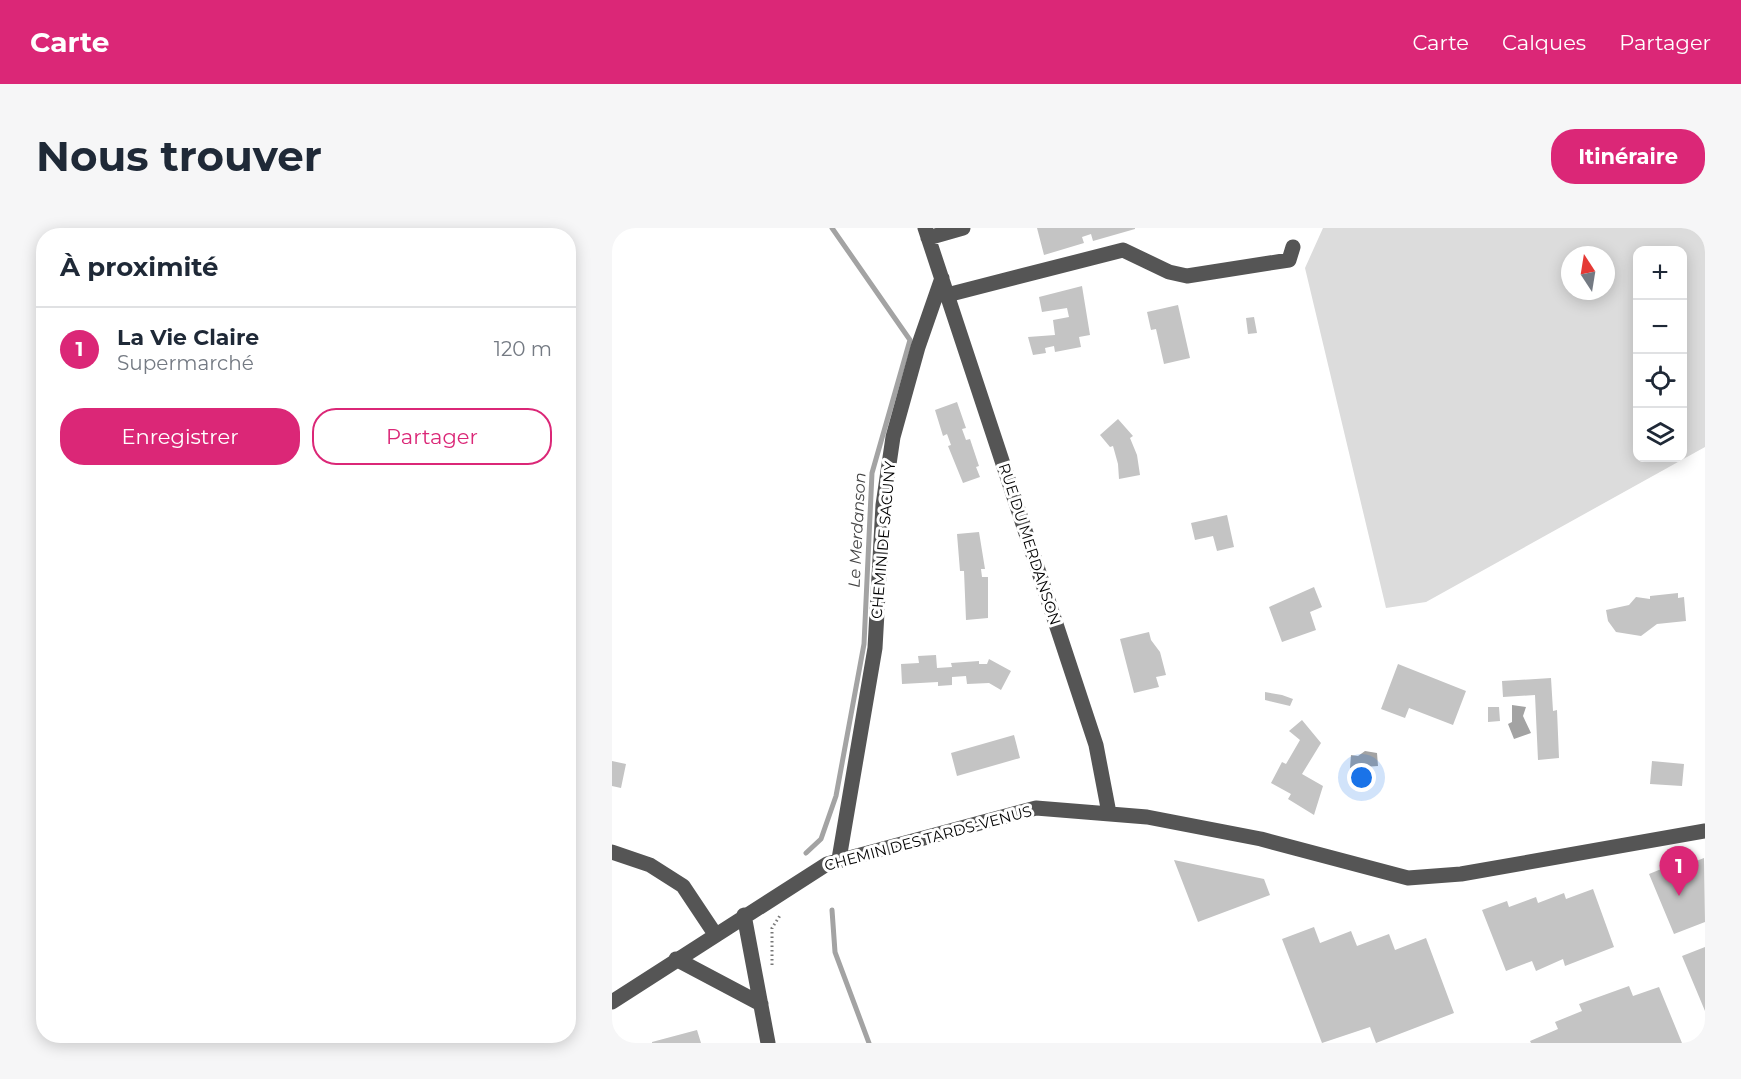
<!DOCTYPE html>
<html lang="fr">
<meta charset="utf-8">
<style>
body{margin:0;font-family:Montserrat,sans-serif;background:#f6f6f7;color:#1f2937}
.controls{position:absolute;right:18px;top:18px;display:grid;overflow:hidden;border-radius:12px;box-shadow:0 3px 15px #0003}
.controls button{width:54px;height:54px;display:grid;place-items:center;padding:0;border:0;border-bottom:2px solid #e0e1e3;background:#fff;color:#1f2937;font:30px sans-serif}
.compass{position:absolute;left:949px;top:18px;width:54px;height:54px;border-radius:50%;background:#fff;box-shadow:0 3px 15px #0003;rotate:348deg}
.you{position:absolute;left:750px;top:550px;width:21px;height:21px;margin:-15px;border:4px solid #fff;border-radius:50%;background:#1a73e8;box-shadow:0 0 0 9px #1a73e833}
.badge{display:grid;place-items:center;width:39px;height:39px;border-radius:50%;background:#db2777;color:#fff;font-size:20px;font-weight:700}
.pin{position:absolute;translate:-50% -50px;filter:drop-shadow(0 2px 3px #0008)}
.pin::after{content:'';position:absolute;top:32px;width:21px;height:18px;background:inherit;clip-path:polygon(0 0,100% 0,50% 100%)}
.list{margin:0;padding:0;list-style:none}
h2{display:flex;justify-content:space-between;align-items:center;height:78px;margin:0;padding:0 24px;font-size:26px}
h2 small{font-size:20px;font-weight:400;color:#747a83}
.list li{display:grid;grid-template-columns:39px 1fr auto;gap:18px;align-items:center;box-sizing:border-box;height:84px;padding:0 24px;border-top:2px solid #e0e1e3}
.list b{display:block;font-size:22px;white-space:nowrap}
.list p{margin:0;font-size:20px;white-space:nowrap;color:#747a83}
.list em{font-size:20px;font-style:normal;color:#747a83}
.actions{display:flex;gap:12px;padding:18px 24px}
.actions a{flex:1;padding:14px 0;border:2px solid #db2777;border-radius:24px;text-align:center;font-size:21px;color:#db2777}
.actions .main{background:#db2777;color:#fff}
.icon{flex:none;width:33px;height:33px;fill:none;stroke:currentColor;stroke-width:2;stroke-linecap:round;stroke-linejoin:round}
.map{position:relative;flex:none;width:1093px;height:815px;overflow:hidden;border-radius:24px}
header{display:flex;align-items:center;gap:36px;box-sizing:border-box;height:84px;padding:0 30px;background:#db2777;color:#fff}
header strong{font-size:28px}
nav{display:flex;gap:33px;margin-inline-start:auto;font-size:21px}
.intro{display:flex;align-items:center;justify-content:space-between;box-sizing:border-box;height:144px;padding:0 36px}
h1{margin:0;font-size:42px}
.button{padding:15px 27px;border-radius:24px;background:#db2777;color:#fff;font-size:21px;font-weight:700}
main{display:flex;gap:36px;padding:0 36px}
aside{flex:1;background:#fff;border-radius:24px;box-shadow:0 3px 15px #0003}
.map>svg:first-child{display:block}
</style>
<header>
<strong>Carte</strong>
<nav><a>Carte</a><a>Calques</a><a>Partager</a></nav>
</header>
<div class="intro"><h1>Nous trouver</h1><a class="button">Itinéraire</a></div>
<main>
<aside>
<h2>À proximité<small></small></h2>
<ul class="list">
<li><span class="badge">1</span><div><b>La Vie Claire</b><p>Supermarché</p></div><em>120 m</em></li>
</ul>
<div class="actions"><a class="main">Enregistrer</a><a>Partager</a></div>
</aside>
<div class="map">
<svg width="1093" height="815" viewBox="0 0 1093 815">
<rect width="100%" height="100%" fill="#fff"/>
<path fill="#dcdcdc" fill-rule="evenodd" d="M711,0H1093V219L814,374L774,380L693,40ZM1026,22H1070V230H1026ZM958,27H994V63H958Z"/>
<path fill="#a3a3a3" d="M900,477L914,479L911,488L919,505L902,511L896,496L900,494Z
M753,523L765,525L766,538L738,540L739,527L746,528Z"/>
<g fill="none" stroke-linecap="round" stroke-linejoin="round">
<path stroke="#a3a3a3" stroke-width="5" d="M194,625L209,611L224,568L252,416L260,245L298,112L220,0
M220,682L223,724L257,815"/>
</g>
<path fill="#c4c4c4" d="M425,0H523V1L481,13L479,6L470,9L472,15L432,27Z
M470,58L478,107L467,109L469,119L443,124L442,118L433,120L434,125L421,127L416,109L443,107L441,92L457,89L455,80L430,84L427,69Z
M566,77L578,130L552,136L544,101L539,102L535,84Z
M642,89L645,105L636,106L634,90Z
M345,174L354,200L350,201L354,212L358,211L367,238L364,239L368,249L351,255L336,218L339,217L335,206L331,208L323,182Z
M506,191L521,208L518,210L525,227L528,247L507,251L506,236L501,218L498,219L488,207Z
M615,287L622,319L605,323L601,308L583,312L579,295Z
M367,304L373,341H369L370,349H376V390L354,392L352,343H348L345,306Z
M702,359L710,379L698,384L704,402L670,414L657,379Z
M1066,365V370L1072,369L1074,393L1045,396L1029,408L1004,404L996,393L994,382L1017,377L1024,369L1038,371V368Z
M537,404L539,412L548,424L554,447L544,449L547,459L522,465L508,411Z
M324,427L325,440L340,439L339,435L367,433V436H375L377,431L399,443L389,462L377,455L355,456L354,448L340,449V457L326,458V454L290,456L289,436L307,435L306,428Z
M786,436L854,463L841,497L797,480L793,490L769,481Z
M939,450L941,483L945,482L947,530L926,532L923,467L891,469L890,453Z
M653,464L670,467L681,471L678,478L653,472Z
M876,479H887L888,493L876,494Z
M690,492L709,515L690,546L711,558L702,587L676,571L679,566L659,555L670,534L674,536L688,512L677,503Z
M402,507L408,530L345,548L339,525Z
M0,533L14,536L9,560L0,558Z
M1040,533L1072,536L1070,558L1038,556Z
M1092,630L1093,694L1062,706L1037,646L1064,635L1066,640Z
M562,632L652,651L658,667L586,694Z
M981,661L1002,719L953,738L951,731L924,743L920,733L894,743L870,682L895,673L897,679L924,669L926,675L952,665L954,671Z
M702,699L708,715L739,703L745,718L777,706L783,722L814,710L842,785L764,815L758,799L710,815L670,711Z
M1093,719V783L1070,728Z
M1017,758L1021,768L1047,759L1070,815H919L918,813L946,801L943,794L970,783L967,776Z
M85,802L89,815H40V814Z"/>
<g fill="none" stroke-linecap="round" stroke-linejoin="round">
<path stroke="#777" stroke-width="3" stroke-dasharray="1.5 3" stroke-linecap="butt" d="M160,737V700L169,686"/>
<path stroke="#555" stroke-width="15" d="M313,0L484,517L497,585
M316,10L351,0
M335,67L511,22L557,44L575,48L677,32L681,19
M0,624L38,637L71,658L103,706
M227,631L263,420L271,277L281,209L306,119L330,50
M132,687L156,815
M64,731L149,776
M0,774L215,636L424,580L535,589L649,611L796,650L849,646L1093,603"/>
</g>
<g text-anchor="middle" dominant-baseline="central" stroke-width="6" stroke-linejoin="round" paint-order="stroke">
<g font-size="15" fill="#000" stroke="#fff">
<text transform="translate(271 312) rotate(-85)">CHEMIN DE SACUNY</text>
<text transform="translate(418 316) rotate(72)">RUE DU MERDANSON</text>
<text transform="translate(316 610) rotate(-15)">CHEMIN DES TARDS-VENUS</text>
</g>
<g font-size="16" font-style="italic" fill="#444" stroke="#fff">
<text transform="translate(245 302) rotate(-87)">Le Merdanson</text>
</g>
</g>
</svg>
<div class="controls">
<button>+</button>
<button>−</button>
<button><svg class="icon" aria-label="locate" viewBox="0 0 24 24"><circle cx="12" cy="12" r="6"/><path d="M12 2v4M12 18v4M2 12h4M18 12h4"/></svg></button>
<button><svg class="icon" aria-label="layers" viewBox="0 0 24 24"><path d="M12 4l9 5-9 5-9-5zM3 14l9 5 9-5"/></svg></button>
</div>
<svg class="compass" viewBox="-18 -18 36 36"><path d="M0-13l5 13h-10z" fill="#e53935"/><path d="M0 13l5-13h-10z" fill="#747a83"/></svg>
<div class="you"></div>
<div class="pin badge" style="left:1067px;top:668px">1</div>
</div>
</main>
